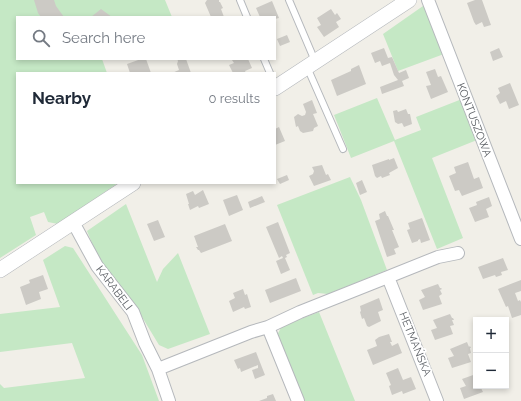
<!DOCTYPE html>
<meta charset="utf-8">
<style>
body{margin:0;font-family:Raleway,sans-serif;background:#f2f2f3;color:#1f2937}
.controls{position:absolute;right:12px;bottom:12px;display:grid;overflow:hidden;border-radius:0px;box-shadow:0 2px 6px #0003}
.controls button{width:36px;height:36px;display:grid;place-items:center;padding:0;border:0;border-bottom:1px solid #e0e1e3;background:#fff;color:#1f2937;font:20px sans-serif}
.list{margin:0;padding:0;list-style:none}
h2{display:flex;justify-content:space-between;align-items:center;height:52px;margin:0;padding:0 16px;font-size:17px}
h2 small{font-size:13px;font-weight:400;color:#747a83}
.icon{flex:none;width:22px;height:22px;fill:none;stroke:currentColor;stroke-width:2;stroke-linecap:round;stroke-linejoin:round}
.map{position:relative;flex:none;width:521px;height:401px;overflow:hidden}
.search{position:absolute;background:#fff;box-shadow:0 2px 6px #0003;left:16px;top:16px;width:260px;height:44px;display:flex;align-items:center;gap:10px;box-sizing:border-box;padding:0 14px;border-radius:0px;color:#747a83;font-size:15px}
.panel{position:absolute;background:#fff;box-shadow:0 2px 6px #0003;left:16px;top:72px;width:260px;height:112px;border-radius:0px}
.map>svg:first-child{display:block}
</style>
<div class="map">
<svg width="521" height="401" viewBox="0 0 521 401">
<rect width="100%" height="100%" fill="#f1efe8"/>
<path fill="#c5e8c5" d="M0,0H165L172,17H17V59H102L107,73H17V183H118L58,224L48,222L44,212L30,217L36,235L0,258Z
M423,6L425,7L444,54L398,71L383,34Z
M377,98L395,140L421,130L416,117L462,99L477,140L432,158L463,238L437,249L394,141L351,158L334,115Z
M350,177L361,200L387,270L328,294L318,293L313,295L277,205Z
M126,204L157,282L163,269L178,253L210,334L168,349L159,345L136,307L99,260L87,231Z
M65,246L73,248L142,355L159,401H0V384L4,388L85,378L72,343L0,352V314L60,307L43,260Z
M319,312L355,401H303L277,335L282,326Z"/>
<path fill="#cccac5" d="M34,0H54L56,6L64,17H41L38,13Z
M207,0H219V2H220L223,8L221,9L224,17H211L205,3Z
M475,0H482L491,25L484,27L482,22L476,25L474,22L467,3Z
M272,1L279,18L275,19V17H260L256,8Z
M101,9L112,17H91Z
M331,9L335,15L337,13L341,19L336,22L339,27L324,37L317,27L321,25L317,18Z
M287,35L290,42L280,46L277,39Z
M384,48L388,58L392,57L399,73L406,70L409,78L402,81L404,86L382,94L380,87L398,80L394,75L390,63L382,66L380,61L375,63L371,53Z
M499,48L503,57L493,61L490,52Z
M141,59H146L151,73H130L127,64Z
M177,59H186L191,73H172L179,70L177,64L178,61Z
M234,59H248L252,68L245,71L246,73H233L229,65L234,63L232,60Z
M359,65L366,84L337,96L331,80L351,71V69Z
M435,69L438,77L441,76L448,92L431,99L426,86L431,85L426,72Z
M510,83L519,105L509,109L506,101L500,104L496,96L500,93L498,88Z
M312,100L317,113L313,114L318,126L314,128L313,131L303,133L300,131L298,126L296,127L294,117L298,114L302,116L305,115L306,112L303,104Z
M406,109L408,114H410L412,124L404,127L402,123L398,124L395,122L393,111L397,110L398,112Z
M279,127L285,141L275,145V129Z
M394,158L398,168L389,173L390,175L382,178L381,176L377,178L375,176L372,165L389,159V160Z
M468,162L474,179L479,177L483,188L462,196L459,190L455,191L449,176L456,173L454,167Z
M322,165L326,175L328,174L331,180L314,186L309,176L313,174L314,171L312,167Z
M287,175L289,180L280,184L277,179Z
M362,180L367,192L360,195L356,183Z
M203,190L209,204L199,208L198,206L190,210L188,204H189L186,194L193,191L195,195Z
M237,195L243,210L229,216L223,200Z
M262,196L265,202L250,208L248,202Z
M489,197L492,206L486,209L489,217L475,222L469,208L477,205L476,202Z
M385,211L387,216H388L394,230H392L399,247L394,249L396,254L387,257L375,221L380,219L379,214Z
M422,218L430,240L421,243L420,239L418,240V241L412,243L407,230L410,229L408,223Z
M158,220L165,237L154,241L147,224Z
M278,222L290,253L286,255L287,257L285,258L290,270L281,274L276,261L283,258L282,256L279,258L266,227Z
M225,224L232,241L201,253L199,250H198L196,247H198L194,236Z
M503,258L508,270L501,272L502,275L496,277L495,275L483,279L478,267Z
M43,275L48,289L39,292L41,299L26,305L20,287L30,283L29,280Z
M296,278L301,291L270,303L265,290Z
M521,280V291L515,293L518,301L520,300L521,302V315L512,318L508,306L506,307L498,289Z
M438,284L440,288H441L442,289L440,290L442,294L439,296L442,304L423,310L419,300L425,297L421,290Z
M243,289L245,295L247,294L251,307L245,309L244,307L233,312L229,301L235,298L233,293Z
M379,298L383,310L378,312L381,321L369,327L367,326L364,318L362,319L360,312L361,311L360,306Z
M450,314L452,318H453L454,320H452L454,325L450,326L453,334L435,340L431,330L437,328L433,320Z
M389,334L392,342H390L392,346L398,343L402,353L373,365L367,350L377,346L375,340L379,337Z
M467,342L469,347L470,346L471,348H470L471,353L468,354L471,362L452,368L448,358L454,356L450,349Z
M256,352L265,375L255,379L252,370L258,368V365L241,372L240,368L238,369L234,360Z
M398,368L403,380L411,377L416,389L403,394L402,391L392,395L389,386L391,385L386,373Z
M476,374V386H480L483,392L464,399L460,388L466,386L462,379Z
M273,394L276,401H259L267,398V396Z"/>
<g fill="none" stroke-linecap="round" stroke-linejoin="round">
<g stroke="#b5b8bc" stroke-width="8">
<path id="service" d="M240,0L247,17
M289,0L315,61
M264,59L270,73
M307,67L343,149"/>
</g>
<g stroke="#b5b8bc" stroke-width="14">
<path id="minor" d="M428,0L521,239
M73,222L97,266L133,312L145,343L158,369L169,401
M388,277L438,257L458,253
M268,327L298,401
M158,369L251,332L268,327L300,312L388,277L437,401"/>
</g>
<g stroke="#b5b8bc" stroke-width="16">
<path id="tertiary" d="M275,88L409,0
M0,270L133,183"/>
</g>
<use href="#service" stroke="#fff" stroke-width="6"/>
<use href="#minor" stroke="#fff" stroke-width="12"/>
<use href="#tertiary" stroke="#fff" stroke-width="15"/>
</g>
<g text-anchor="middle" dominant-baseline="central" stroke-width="3.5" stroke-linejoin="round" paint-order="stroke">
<g font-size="11" fill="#5f6368" stroke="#fff">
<text transform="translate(474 120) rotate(69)">KONTUSZOWA</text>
<text transform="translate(114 288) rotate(53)">KARABELI</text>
<text transform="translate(415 344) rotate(68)">HETMAŃSKA</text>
</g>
</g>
</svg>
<div class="controls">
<button>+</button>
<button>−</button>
</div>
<div class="search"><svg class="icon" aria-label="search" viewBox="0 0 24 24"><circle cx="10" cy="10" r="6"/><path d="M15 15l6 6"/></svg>Search here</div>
<section class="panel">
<h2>Nearby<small>0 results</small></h2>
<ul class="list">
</ul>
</section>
</div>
